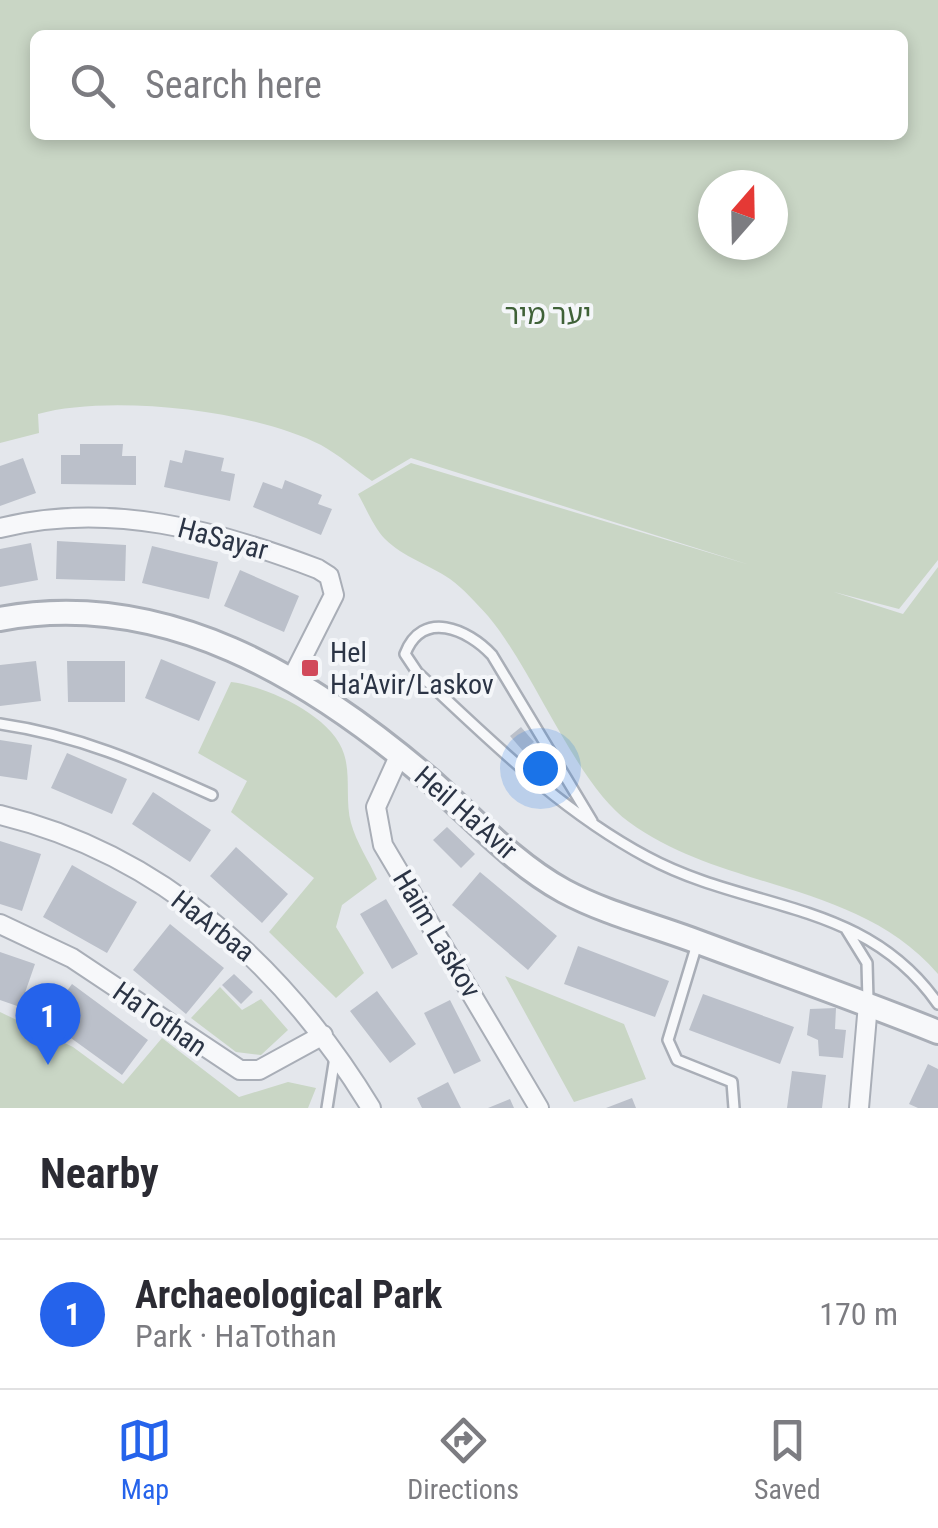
<!DOCTYPE html>
<meta charset="utf-8">
<style>
body{margin:0;font-family:"Roboto Condensed","Noto Sans Hebrew",sans-serif;background:#f2f2f3;color:#2b2b33}
.compass{position:absolute;left:698px;top:170px;width:90px;height:90px;border-radius:50%;background:#fff;box-shadow:0 5px 15px #0003;rotate:20deg}
.you{position:absolute;left:540px;top:768px;width:35px;height:35px;margin:-25px;border:8px solid #fff;border-radius:50%;background:#1a73e8;box-shadow:0 0 0 15px #1a73e833}
.badge{display:grid;place-items:center;width:65px;height:65px;border-radius:50%;background:#2563eb;color:#fff;font-size:32px;font-weight:700}
.pin{position:absolute;translate:-50% -82px;filter:drop-shadow(0 2px 5px #0008)}
.pin::after{content:'';position:absolute;top:52px;width:35px;height:30px;background:inherit;clip-path:polygon(0 0,100% 0,50% 100%)}
.list{margin:0;padding:0;list-style:none}
h2{display:flex;justify-content:space-between;align-items:center;height:130px;margin:0;padding:0 40px;font-size:42px}
h2 small{font-size:32px;font-weight:400;color:#7c7c81}
.list li{display:grid;grid-template-columns:65px 1fr auto;gap:30px;align-items:center;box-sizing:border-box;height:150px;padding:0 40px;border-top:2px solid #e1e1e2}
.list b{display:block;font-size:38px;white-space:nowrap}
.list p{margin:0;font-size:32px;white-space:nowrap;color:#7c7c81}
.list em{font-size:32px;font-style:normal;color:#7c7c81}
.icon{flex:none;width:55px;height:55px;fill:none;stroke:currentColor;stroke-width:2;stroke-linecap:round;stroke-linejoin:round}
.map{position:relative;flex:none;width:938px;height:1108px;overflow:hidden}
.search{position:absolute;background:#fff;box-shadow:0 5px 15px #0003;left:30px;right:30px;top:30px;height:110px;display:flex;align-items:center;gap:25px;box-sizing:border-box;padding:0 35px;border-radius:15px;color:#7c7c81;font-size:38px}
.sheet{height:280px;background:#fff}
nav{display:flex;justify-content:space-around;align-items:center;box-sizing:border-box;height:140px;border-top:2px solid #e1e1e2;background:#fff;font-size:28px;color:#7c7c81}
nav a{display:grid;justify-items:center;gap:5px}
nav .on{color:#2563eb}
.map>svg:first-child{display:block}
</style>
<div class="map">
<svg width="938" height="1108" viewBox="0 0 938 1108">
<rect width="100%" height="100%" fill="#e4e7ec"/>
<path fill="#c9d6c5" fill-rule="evenodd" d="M0,0H938V560L899,609L834,592L903,614L938,567V974C857,880 725,892 629,822C575,783 535,672 488,616C477,604 463,588 450,579C430,565 403,557 385,539C374,528 366,508 358,494L411,463L750,565L411,458L372,481C355,469 339,455 321,445C254,410 110,394 38,414L39,433L0,443ZM903,35V135H35V35ZM773,185V245H713V185Z
M231,682C266,686 333,716 344,754C351,775 345,801 351,823C356,842 369,861 377,879L342,905L336,927L364,973L336,998L269,932L314,878L231,812L247,781L198,753Z
M505,976L624,1024L646,1079L574,1102Z
M220,987L242,1010L261,999L288,1030L261,1055L236,1052L191,1018Z
M0,1012L73,1047L123,1084L162,1038L239,1097L288,1082L316,1088L308,1108H0Z"/>
<path fill="#bbc0ca" d="M80,444H123L122,456H136V485L61,484V455H80Z
M185,450L224,458L221,471L235,474L230,501L164,487L170,460L182,463Z
M23,458L36,493L0,506V466Z
M285,480L322,495L318,504L332,509L321,535L253,507L263,482L282,489Z
M57,541L126,545L125,581L56,579Z
M31,543L38,580L0,587V549Z
M152,546L218,562L209,599L142,583Z
M240,570L299,596L284,632L224,606Z
M161,659L216,682L199,721L145,698Z
M36,661L41,701L0,706V665Z
M67,661H125V702H68Z
M521,727L534,742L523,751L510,736Z
M0,740L32,745L27,780L0,776Z
M67,753L127,779L112,814L51,788Z
M153,792L211,830L190,862L132,824Z
M447,827L475,854L461,868L433,840Z
M0,841L41,854L22,911L0,904Z
M236,847L288,894L262,923L210,876Z
M72,865L137,902L107,953L43,917Z
M480,872L557,936L528,970L452,905Z
M386,899L418,954L392,969L360,914Z
M170,924L224,968L186,1014L133,970Z
M578,946L669,981L655,1017L564,984Z
M0,952L35,964L20,1007L0,1000Z
M234,974L253,992L241,1004L222,985Z
M72,984L148,1040L122,1075L46,1020Z
M377,991L416,1044L390,1063L350,1011Z
M703,994L794,1027L780,1064L689,1030Z
M450,1000L481,1061L454,1074L424,1013Z
M836,1008L835,1029L846,1030L843,1058L819,1056L818,1040L807,1035L810,1009Z
M928,1064L938,1069V1108H918L909,1104Z
M792,1071L826,1075L822,1108H787Z
M448,1082L461,1108H422L417,1098Z
M632,1098L636,1108H606Z
M510,1099L514,1108H488Z"/>
<g fill="none" stroke-linecap="round" stroke-linejoin="round">
<g stroke="#a9aeb7" stroke-width="14">
<path id="service" d="M0,724C77,735 141,763 212,795
M592,821L492,655C468,629 422,609 405,654L417,672C489,739 559,810 647,857C749,912 865,899 938,1004
M846,929L867,963L868,1001
M697,944L668,1040L677,1060L732,1082L734,1108
M327,1108L335,1057"/>
</g>
<g stroke="#a9aeb7" stroke-width="22">
<path id="minor" d="M0,528C109,501 216,530 318,569L329,576L334,595L292,678
M400,754L376,807L383,845L539,1108
M0,815C162,854 286,968 371,1108
M0,924L72,958L240,1070H259L323,1035
M859,1108L868,1004"/>
</g>
<g stroke="#a9aeb7" stroke-width="28">
<path id="tertiary" d="M0,619C164,588 311,678 430,780C473,818 513,863 564,891C603,912 649,924 690,939C773,970 856,999 938,1032"/>
</g>
<use href="#service" stroke="#f7f8fa" stroke-width="9"/>
<use href="#minor" stroke="#f7f8fa" stroke-width="18"/>
<use href="#tertiary" stroke="#f7f8fa" stroke-width="22"/>
</g>
<rect fill="#d1495b" stroke="#f4f6f9" stroke-width="4" x="300" y="658" width="20" height="20" rx="5"/>
<g text-anchor="middle" dominant-baseline="central" stroke-width="8" stroke-linejoin="round" paint-order="stroke">
<g font-size="28" fill="#3f6138" stroke="#f4f6f9">
<text x="548" y="314">יער מיר</text>
</g>
<g font-size="28" fill="#2b3445" stroke="#f4f6f9">
<text transform="translate(223 539) rotate(15)">HaSayar</text>
<text transform="translate(466 813) rotate(41)">Heil Ha'Avir</text>
<text transform="translate(213 926) rotate(38)">HaArbaa</text>
<text transform="translate(437 934) rotate(59)">Haim Laskov</text>
<text transform="translate(160 1019) rotate(35)">HaTothan</text>
</g>
<g font-size="28" fill="#2b3445" stroke="#f4f6f9" text-anchor="start">
<text x="330" y="652">Hel<tspan x="330" dy="32">Ha'Avir/Laskov</tspan></text>
</g>
</g>
</svg>
<svg class="compass" viewBox="-18 -18 36 36"><path d="M0-13l5 13h-10z" fill="#e53935"/><path d="M0 13l5-13h-10z" fill="#7c7c81"/></svg>
<div class="you"></div>
<div class="pin badge" style="left:48px;top:1065px">1</div>
<div class="search"><svg class="icon" aria-label="search" viewBox="0 0 24 24"><circle cx="10" cy="10" r="6"/><path d="M15 15l6 6"/></svg>Search here</div>
</div>
<section class="sheet">
<h2>Nearby<small></small></h2>
<ul class="list">
<li><span class="badge">1</span><div><b>Archaeological Park</b><p>Park · HaTothan</p></div><em>170 m</em></li>
</ul>
</section>
<nav>
<a class="on"><svg class="icon" aria-label="map" viewBox="0 0 24 24"><path d="M3 6l6-2 6 2 6-2v14l-6 2-6-2-6 2zM9 4v14M15 6v14"/></svg>Map</a>
<a><svg class="icon" aria-label="directions" viewBox="0 0 24 24"><path d="M12 3l9 9-9 9-9-9zM9 14v-3h6M13 9l2 2-2 2"/></svg>Directions</a>
<a><svg class="icon" aria-label="saved" viewBox="0 0 24 24"><path d="M7 4h10v16l-5-4-5 4z"/></svg>Saved</a>
</nav>
